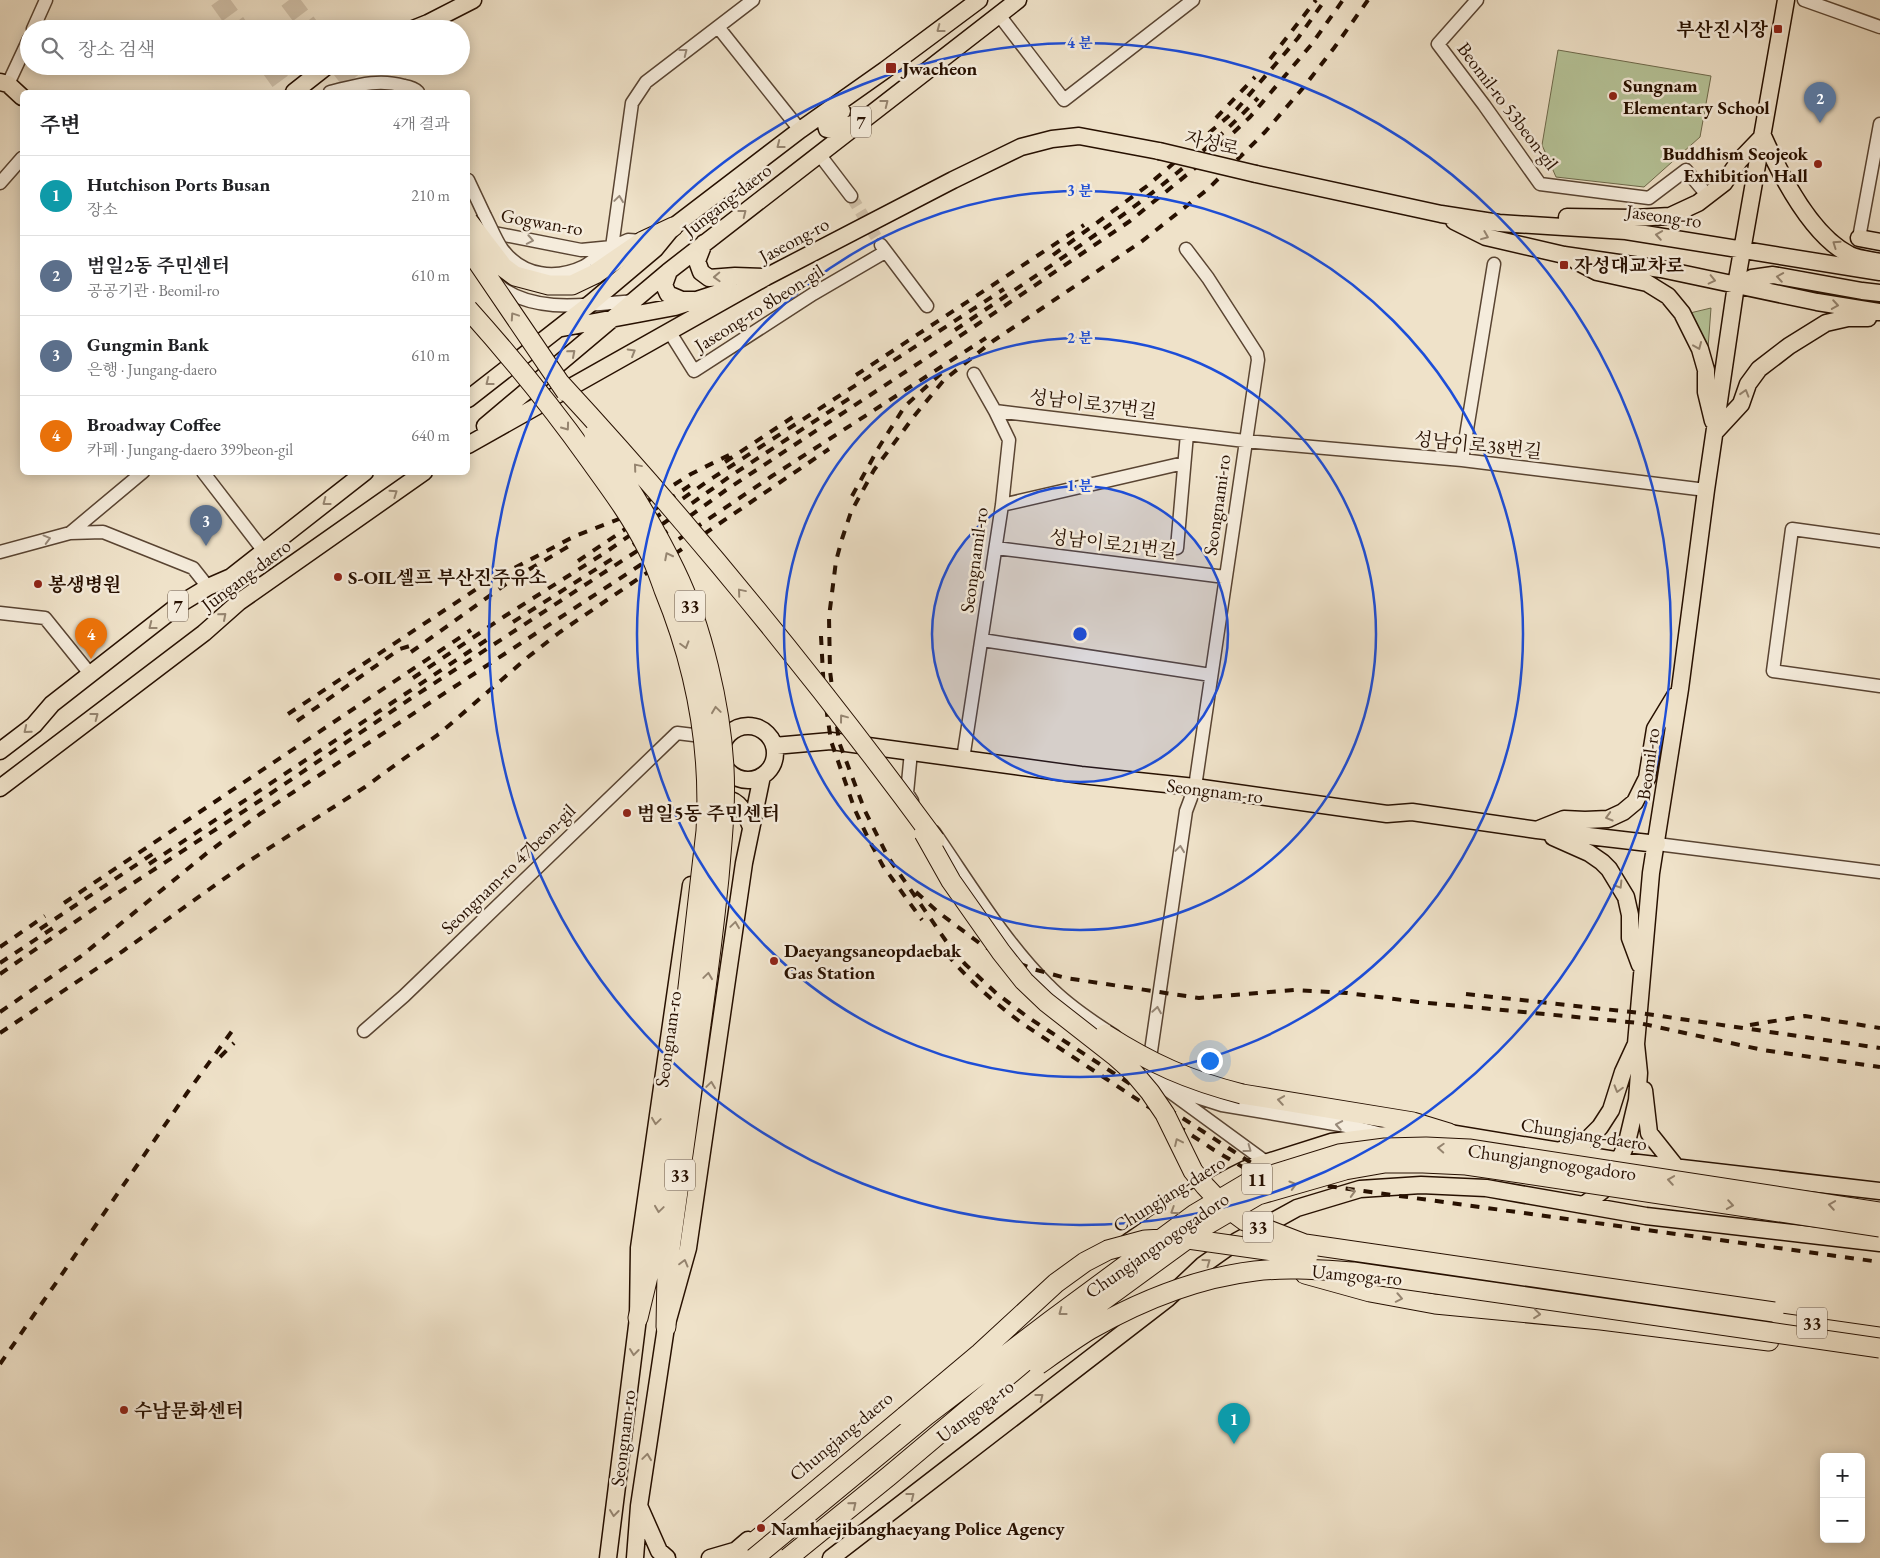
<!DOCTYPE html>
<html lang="ko">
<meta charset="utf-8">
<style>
body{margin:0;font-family:"EB Garamond","Noto Serif KR",serif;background:#f2f2f2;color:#202124}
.controls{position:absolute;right:15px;bottom:15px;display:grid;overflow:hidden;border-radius:8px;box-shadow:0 2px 12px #0003}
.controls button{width:45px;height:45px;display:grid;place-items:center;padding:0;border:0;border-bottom:1px solid #e0e0e0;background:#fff;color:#202124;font:25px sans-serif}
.you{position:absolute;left:1209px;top:1060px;width:18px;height:18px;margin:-12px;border:4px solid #fff;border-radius:50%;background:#1a73e8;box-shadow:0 0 0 8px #1a73e833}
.badge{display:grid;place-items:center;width:32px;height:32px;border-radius:50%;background:#8f2418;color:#fff;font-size:16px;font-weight:700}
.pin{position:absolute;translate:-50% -41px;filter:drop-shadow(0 1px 2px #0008)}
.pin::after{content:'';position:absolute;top:26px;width:18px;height:15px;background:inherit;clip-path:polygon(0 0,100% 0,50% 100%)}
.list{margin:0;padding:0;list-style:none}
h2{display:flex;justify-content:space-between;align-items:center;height:65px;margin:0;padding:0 20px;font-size:21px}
h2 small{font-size:16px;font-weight:400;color:#757577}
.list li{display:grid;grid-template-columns:32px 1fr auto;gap:15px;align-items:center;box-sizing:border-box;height:80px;padding:0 20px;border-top:1px solid #e0e0e0}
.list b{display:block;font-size:19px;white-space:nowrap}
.list p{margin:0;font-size:16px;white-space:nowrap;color:#757577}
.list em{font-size:16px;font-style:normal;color:#757577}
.icon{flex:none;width:28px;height:28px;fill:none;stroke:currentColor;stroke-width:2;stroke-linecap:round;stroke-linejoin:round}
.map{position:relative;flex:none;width:1880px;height:1558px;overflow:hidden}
.search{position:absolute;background:#fff;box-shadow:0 2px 12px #0003;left:20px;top:20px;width:450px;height:55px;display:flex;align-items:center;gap:12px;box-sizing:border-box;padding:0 18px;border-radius:28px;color:#757577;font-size:19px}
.panel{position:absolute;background:#fff;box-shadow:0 2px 12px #0003;left:20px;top:90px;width:450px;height:385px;border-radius:8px}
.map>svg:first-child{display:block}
</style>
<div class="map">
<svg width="1880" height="1558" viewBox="0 0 1880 1558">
<rect width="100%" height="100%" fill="#efe2c9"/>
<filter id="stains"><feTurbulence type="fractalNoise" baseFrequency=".004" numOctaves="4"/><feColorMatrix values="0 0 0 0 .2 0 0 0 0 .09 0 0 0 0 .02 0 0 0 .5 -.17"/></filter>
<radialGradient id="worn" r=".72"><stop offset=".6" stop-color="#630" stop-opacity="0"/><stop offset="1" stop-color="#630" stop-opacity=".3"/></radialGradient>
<path fill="#b6c499" stroke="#6e6a4c" d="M1558,50L1711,76L1700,137L1644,187L1556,177L1542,145Z
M1711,308L1708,348L1690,313Z"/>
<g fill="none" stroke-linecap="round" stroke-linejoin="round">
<path stroke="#d1c2ab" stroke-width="12" stroke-dasharray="12 6" stroke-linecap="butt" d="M851,196L881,245"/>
<path stroke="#d1c2ab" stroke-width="19" stroke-dasharray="19 9" stroke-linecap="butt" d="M219,0L240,29
M289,0L311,29
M269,66L288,92
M339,66L359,92"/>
<g stroke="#594432" stroke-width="15">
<path id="minor" d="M1477,0L1438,44L1484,105L1540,184L1649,198L1686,170L1708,196
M1804,0L1880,27
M999,15L1064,100L1193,0
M718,27L800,130
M33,29L46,0
M8,84L29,39
M330,92C355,86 378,78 404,86C410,87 414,88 418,92
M819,154L851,196
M468,180L484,214
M0,183L22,158
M484,231L581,250L612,247
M1859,238L1880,124
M881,245L927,306
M612,247L632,103L646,82L753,0
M585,266L612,247L628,240L643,241
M499,286C536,315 591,304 635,301
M669,331L694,371L813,294L885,252
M995,411L1245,441L1462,460L1706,490
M1462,460L1494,264
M203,472L263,550
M1002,505L1184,463
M70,533L103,532L193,568L208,587
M1880,541L1792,529L1773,671L1880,686
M996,548L1225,577
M1177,548L1187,434
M0,552L70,533L143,472
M0,613L45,618L91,675
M982,640L1211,675
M911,752L907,793L912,801
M963,759L1002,505L1009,440L995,411L974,374
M934,832C968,881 1005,943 1048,985C1067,1005 1091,1021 1115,1036
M1657,844L1880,872
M364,1031L404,996L677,733L710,737
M1150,1058L1186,811L1195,787L1201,746L1258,360L1257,354L1208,278L1186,249
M1136,1067L1266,1162
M1160,1070L1181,1088L1197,1097L1222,1105L1358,1128L1382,1134"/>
</g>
<g stroke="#271000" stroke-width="19">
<path id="major" d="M413,29L428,23L473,0
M0,82L8,84L22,97
M294,92L327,66
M842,111L826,125L827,129C834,132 844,126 852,124
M1763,136C1780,174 1811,236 1850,255C1859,259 1871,260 1880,262
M1256,174L1441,214L1499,223L1626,231L1880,272
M1567,217L1634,218L1670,216L1698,203L1724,183L1739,161L1763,136
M1454,221L1486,237L1564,255L1661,269L1817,302L1880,312
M1859,238L1880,242
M704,243L697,261L701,272L709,278L735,276L766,277
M1576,261L1597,272L1647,283L1668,296L1682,313L1700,349L1706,370V392L1713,421
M669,271L664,285L668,294L682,300H694
M1736,285L1752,278L1773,275L1862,291L1880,293
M562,328L675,307L730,289
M468,399L591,303L655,249L673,227L800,130L885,70L979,0
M485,426L669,271L1018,0
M1716,431L1741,404L1748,384L1759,369L1789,346L1826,323L1848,318H1868
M468,445L766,277L953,180L1021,147L1052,139L1079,136L1159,151
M721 753a27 27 0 1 1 54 0a27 27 0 1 1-54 0Z
M774,746L831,741L1081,775L1195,787L1387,814L1412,812L1537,830L1657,844
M0,751L34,725L52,704L180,604L208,587L231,577L365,472
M0,788L204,633L239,602L424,472
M712,798C737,796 743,807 751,827
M1539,829L1564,819L1585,820L1608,819L1623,812L1635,802L1647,778L1655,729L1675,696
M1553,837L1589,853L1602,862L1609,869L1626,897L1630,915V938L1640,965
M1644,1090L1649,1133L1676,1167
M1561,1150L1586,1141L1600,1127L1611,1110L1623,1072L1635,1046
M1585,1204L1602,1191L1613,1176L1627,1142L1637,1100L1639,1073L1636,1044L1651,873L1680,689L1706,490L1736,285L1786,0
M1127,1243C1165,1217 1204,1189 1246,1169L1331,1142L1387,1135L1449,1133L1621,1161L1880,1191
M640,1508L659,1551L667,1558
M608,1558L638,1318L639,1248L691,885
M635,1558L639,1506L666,1327L688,1248L744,863L762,776
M710,1558L734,1551
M727,1558L748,1540
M831,1558L1167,1299L1203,1265L1237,1241L1297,1208L1360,1189L1421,1185L1486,1188L1646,1216L1880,1243"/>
</g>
<g stroke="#271000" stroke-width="21">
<path id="highway" d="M595,274L643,241L673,227
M1242,1094L1413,1122L1449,1133
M1308,1256L1880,1337
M1305,1274L1370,1292L1435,1304L1601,1320L1769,1341
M638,1318L651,1264L684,1022
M666,1327L667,1271L701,1024
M740,1558L754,1542L905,1416"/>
</g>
<use href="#minor" stroke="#f5ecdc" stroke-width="12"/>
<use href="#major" stroke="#efe2c9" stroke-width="16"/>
<use href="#highway" stroke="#efe2c9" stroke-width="19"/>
<path stroke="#271000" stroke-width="4" stroke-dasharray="9 9" stroke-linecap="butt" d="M1368,0L1334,48L1303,88L1265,132L1208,189L1141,242L993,341L944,380L915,415L874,470L851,512L842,539L836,561L829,617L830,671L839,742L865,811L888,857L946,941L965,964L996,993L1029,1018L1256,1166L1327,1186L1880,1262
M1270,59L1316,0
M1216,118L1255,77
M1053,255L1147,186L1237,109L1298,38L1325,0
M955,330C1060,259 1170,191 1258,98
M856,375L1084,225
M725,462L796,415
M852,496L879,447L905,406L946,369
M633,545L729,477L850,398
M578,561L692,484
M513,622L612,559
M821,636L824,693L831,741L855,810L869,840L883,866L922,920
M411,652L516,577L571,545
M413,678L505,616L606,552L708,481L1004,289
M288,714L484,584L575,536L619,519L691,474L729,455
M297,721L400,649L416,644
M149,864L488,639
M916,892L938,912L982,945L1003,957L1033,969L1066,978L1199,998L1294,990L1347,993L1418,1002L1639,1023L1763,1050L1880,1067
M64,903L471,630
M40,929L154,853
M0,947L45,916
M947,954C969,981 995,1003 1023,1024L1214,1150L1246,1169L1263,1175
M0,963L53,928
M0,974L98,906L264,798L410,699L680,523L726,490L975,326L1130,221L1200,164L1250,117L1311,45L1343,0
M1466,994L1640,1013L1880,1048
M0,1012L80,957L207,853L260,814L648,560L772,476L986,338
M1750,1025L1805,1016L1880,1028
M0,1033L123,951L249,861L365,787L402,760L439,734L528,657L560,632L829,449
M220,1057L234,1043
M0,1364L187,1093L232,1031"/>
<g stroke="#594432" stroke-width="15" stroke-linecap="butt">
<path id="minor-bridge" d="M484,214C490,225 495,239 502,249C523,277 556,280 585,266"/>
</g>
<g stroke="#271000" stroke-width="19" stroke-linecap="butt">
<path id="major-bridge" d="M1159,151L1256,174"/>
</g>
<g stroke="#271000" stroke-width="21" stroke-linecap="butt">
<path id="highway-bridge" d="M468,221L503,267L515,276L549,285H572L595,274
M468,248L566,392
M468,309C511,357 552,407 589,459C610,488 631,516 647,548C654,561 659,576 664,590C696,668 711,746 706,831L684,1022
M559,382C693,527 818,681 935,840
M594,434C624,478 652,522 675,570C702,625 721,707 724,768C726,805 722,841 719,878C714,927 708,975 701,1024
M924,833L951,881L1001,952L1024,981L1046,1002L1115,1056L1134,1073L1150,1092L1165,1114L1193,1171L1205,1186L1222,1204L1245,1221L1305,1244L1774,1312
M1105,1034C1152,1064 1188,1080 1242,1094
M1038,1365C1055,1353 1073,1340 1091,1329C1142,1300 1197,1278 1255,1271C1287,1267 1321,1270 1353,1272L1880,1348
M905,1416L980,1353L1056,1283L1085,1262L1108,1250L1145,1240L1181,1238L1308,1256
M754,1558L926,1416L1050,1321L1195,1214L1249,1182L1339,1154L1385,1148L1426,1147L1469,1149L1880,1212
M788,1558L889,1476L1060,1332L1205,1226L1258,1195L1345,1170L1385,1163H1423L1466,1165L1880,1227"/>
</g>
<use href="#minor-bridge" stroke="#f5ecdc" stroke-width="12"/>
<use href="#major-bridge" stroke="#efe2c9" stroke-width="16"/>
<use href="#highway-bridge" stroke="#efe2c9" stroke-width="19"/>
</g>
<defs><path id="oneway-chevron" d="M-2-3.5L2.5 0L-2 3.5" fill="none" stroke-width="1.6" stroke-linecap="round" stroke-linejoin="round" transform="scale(1.25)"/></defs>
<g stroke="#95846f">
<use href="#oneway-chevron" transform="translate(940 29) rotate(143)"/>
<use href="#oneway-chevron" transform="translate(885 103) rotate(-38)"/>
<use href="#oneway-chevron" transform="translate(780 145) rotate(142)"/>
<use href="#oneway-chevron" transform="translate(743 213) rotate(-38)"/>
<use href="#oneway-chevron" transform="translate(1659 235) rotate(-171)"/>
<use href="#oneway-chevron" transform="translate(1485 236) rotate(22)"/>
<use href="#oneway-chevron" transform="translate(1836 244) rotate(-145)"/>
<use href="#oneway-chevron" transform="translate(717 277) rotate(178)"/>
<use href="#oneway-chevron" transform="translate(1780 277) rotate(-171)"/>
<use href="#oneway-chevron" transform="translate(1712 280) rotate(13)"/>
<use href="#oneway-chevron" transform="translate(1835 305) rotate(9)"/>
<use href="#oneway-chevron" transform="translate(514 316) rotate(-124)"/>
<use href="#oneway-chevron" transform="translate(1698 346) rotate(67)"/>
<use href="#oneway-chevron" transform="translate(632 352) rotate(-30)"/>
<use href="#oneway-chevron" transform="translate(572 353) rotate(-41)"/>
<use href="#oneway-chevron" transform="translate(489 382) rotate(142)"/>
<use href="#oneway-chevron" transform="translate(1745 393) rotate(-73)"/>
<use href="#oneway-chevron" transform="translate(566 427) rotate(54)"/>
<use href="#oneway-chevron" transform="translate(637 467) rotate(-130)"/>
<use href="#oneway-chevron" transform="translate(394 493) rotate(-34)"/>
<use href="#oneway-chevron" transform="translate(326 502) rotate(143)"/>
<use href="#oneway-chevron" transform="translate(668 556) rotate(-117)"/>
<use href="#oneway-chevron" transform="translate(741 592) rotate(-130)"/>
<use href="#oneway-chevron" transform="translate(223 616) rotate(-41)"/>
<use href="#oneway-chevron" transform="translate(152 626) rotate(142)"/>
<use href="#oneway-chevron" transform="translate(685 645) rotate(74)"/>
<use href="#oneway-chevron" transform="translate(716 710) rotate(-98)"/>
<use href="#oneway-chevron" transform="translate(95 716) rotate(-37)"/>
<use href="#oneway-chevron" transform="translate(843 718) rotate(-127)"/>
<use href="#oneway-chevron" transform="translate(27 730) rotate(141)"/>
<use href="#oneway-chevron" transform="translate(1609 817) rotate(164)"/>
<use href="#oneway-chevron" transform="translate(1619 885) rotate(58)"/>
<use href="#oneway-chevron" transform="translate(735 925) rotate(-82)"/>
<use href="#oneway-chevron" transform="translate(708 976) rotate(-82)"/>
<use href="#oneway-chevron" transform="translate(711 1085) rotate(-82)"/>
<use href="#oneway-chevron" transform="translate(1618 1089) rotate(106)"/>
<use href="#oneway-chevron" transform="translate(1281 1100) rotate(-171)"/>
<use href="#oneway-chevron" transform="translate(656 1121) rotate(98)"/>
<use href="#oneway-chevron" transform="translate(1178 1142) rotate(-115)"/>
<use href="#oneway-chevron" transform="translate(1441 1148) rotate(-177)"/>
<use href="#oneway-chevron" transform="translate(1671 1180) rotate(-171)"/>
<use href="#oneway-chevron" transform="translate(1293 1185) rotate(-16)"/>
<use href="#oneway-chevron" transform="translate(1352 1192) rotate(-16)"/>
<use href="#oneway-chevron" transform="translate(1730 1205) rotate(9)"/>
<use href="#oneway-chevron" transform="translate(1832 1205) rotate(-171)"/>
<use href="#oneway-chevron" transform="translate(659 1209) rotate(98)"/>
<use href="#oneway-chevron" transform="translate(1174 1211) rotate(147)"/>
<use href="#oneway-chevron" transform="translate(1207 1262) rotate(-36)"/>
<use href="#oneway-chevron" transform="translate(684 1263) rotate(-75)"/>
<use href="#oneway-chevron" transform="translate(1399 1298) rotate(11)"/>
<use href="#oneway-chevron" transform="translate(1062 1312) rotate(143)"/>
<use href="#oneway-chevron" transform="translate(1537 1314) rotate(6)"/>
<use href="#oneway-chevron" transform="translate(634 1352) rotate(97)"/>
<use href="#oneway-chevron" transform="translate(1040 1397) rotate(-38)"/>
<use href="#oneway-chevron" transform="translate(647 1457) rotate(-82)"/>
<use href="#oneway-chevron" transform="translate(911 1496) rotate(-38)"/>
<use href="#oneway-chevron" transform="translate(853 1505) rotate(-39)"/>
<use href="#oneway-chevron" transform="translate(614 1513) rotate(97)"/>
</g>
<g stroke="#988979">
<use href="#oneway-chevron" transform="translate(684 52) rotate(-38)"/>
<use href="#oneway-chevron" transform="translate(619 199) rotate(-82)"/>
<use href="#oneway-chevron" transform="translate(530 240) rotate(11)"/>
<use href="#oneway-chevron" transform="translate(47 539) rotate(-15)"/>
<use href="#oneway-chevron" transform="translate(1180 849) rotate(-82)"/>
<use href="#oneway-chevron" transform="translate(1157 1010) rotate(-81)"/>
<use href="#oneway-chevron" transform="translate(1339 1125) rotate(-170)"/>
<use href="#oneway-chevron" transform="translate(1248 1149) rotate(36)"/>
</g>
<circle cx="1080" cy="634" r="148" fill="#1d4ed8" fill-opacity=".12"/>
<g fill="none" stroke="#1d4ed8" stroke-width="2.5">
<circle cx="1080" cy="634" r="148"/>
<circle cx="1080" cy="634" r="296"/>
<circle cx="1080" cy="634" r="443"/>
<circle cx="1080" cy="634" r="591"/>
</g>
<g fill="#8f2418" stroke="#f5ecdc" stroke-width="2">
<rect x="1773" y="24" width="10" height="10" rx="2.5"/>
<rect x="885" y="62" width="12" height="12" rx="2.5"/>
<circle cx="1613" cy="96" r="5"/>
<circle cx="1818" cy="164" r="5"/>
<rect x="1559" y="260" width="10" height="10" rx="2.5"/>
<circle cx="338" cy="577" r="5"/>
<circle cx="38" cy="584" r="5"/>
<circle cx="627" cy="813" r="5"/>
<circle cx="774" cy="961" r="5"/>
<circle cx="124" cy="1410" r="5"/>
<circle cx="761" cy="1528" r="5"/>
</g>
<g text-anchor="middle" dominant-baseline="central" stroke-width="5" stroke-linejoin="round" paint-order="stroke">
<g fill="#f5ecdc" stroke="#655242" stroke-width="1">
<rect x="851" y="106.5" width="20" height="31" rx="4"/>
<rect x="168" y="590.5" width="20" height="31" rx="4"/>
<rect x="675" y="590.5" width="30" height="31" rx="4"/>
<rect x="665" y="1159.5" width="30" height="31" rx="4"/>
<rect x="1242" y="1163.5" width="30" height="31" rx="4"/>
<rect x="1243" y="1211.5" width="30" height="31" rx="4"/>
<rect x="1797" y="1307.5" width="30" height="31" rx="4"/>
</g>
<g font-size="18" font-weight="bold" fill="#271000">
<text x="861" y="122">7</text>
<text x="178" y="606">7</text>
<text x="690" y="606">33</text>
<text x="680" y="1175">33</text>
<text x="1257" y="1179">11</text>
<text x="1258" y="1227">33</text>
<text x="1812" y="1323">33</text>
</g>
<g font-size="19" font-weight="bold" fill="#271000" stroke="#f5ecdc" text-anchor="start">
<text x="1768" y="29" text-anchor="end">부산진시장</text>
<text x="902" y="68">Jwacheon</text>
<text x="1623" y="85">Sungnam<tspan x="1623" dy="22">Elementary School</tspan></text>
<text x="1808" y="153" text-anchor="end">Buddhism Seojeok<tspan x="1808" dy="22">Exhibition Hall</tspan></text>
<text x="1574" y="265">자성대교차로</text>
<text x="348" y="577">S-OIL셀프 부산진주유소</text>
<text x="48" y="584">봉생병원</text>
<text x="637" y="813">범일5동 주민센터</text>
<text x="784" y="950">Daeyangsaneopdaebak<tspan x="784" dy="22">Gas Station</tspan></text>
<text x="134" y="1410">수남문화센터</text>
<text x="771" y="1528">Namhaejibanghaeyang Police Agency</text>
</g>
<g font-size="19" fill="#271000" stroke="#f5ecdc">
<text transform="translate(1508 106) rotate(53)">Beomil-ro 53beon-gil</text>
<text transform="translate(1212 143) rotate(13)">자성로</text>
<text transform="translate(727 200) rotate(-38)">Jungang-daero</text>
<text transform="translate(1664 216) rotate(8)">Jaseong-ro</text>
<text transform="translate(542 222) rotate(10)">Gogwan-ro</text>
<text transform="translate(794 240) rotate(-28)">Jaseong-ro</text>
<text transform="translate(759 308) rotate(-32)">Jaseong-ro 8beon-gil</text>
<text transform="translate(1093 404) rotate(7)">성남이로37번길</text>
<text transform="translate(1478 445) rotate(6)">성남이로38번길</text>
<text transform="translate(1217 505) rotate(-82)">Seongnami-ro</text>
<text transform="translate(1113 544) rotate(7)">성남이로21번길</text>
<text transform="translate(974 560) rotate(-82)">Seongnamil-ro</text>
<text transform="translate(246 575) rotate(-37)">Jungang-daero</text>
<text transform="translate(1648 764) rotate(-82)">Beomil-ro</text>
<text transform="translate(1215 791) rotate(7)">Seongnam-ro</text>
<text transform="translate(508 869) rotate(-44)">Seongnam-ro 47beon-gil</text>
<text transform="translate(668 1039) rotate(-82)">Seongnam-ro</text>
<text transform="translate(1584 1134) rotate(9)">Chungjang-daero</text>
<text transform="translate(1552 1162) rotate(8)">Chungjangnogogadoro</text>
<text transform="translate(1169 1194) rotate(-32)">Chungjang-daero</text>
<text transform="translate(1157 1245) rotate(-35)">Chungjangnogogadoro</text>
<text transform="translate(1357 1275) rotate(5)">Uamgoga-ro</text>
<text transform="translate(975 1411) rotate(-37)">Uamgoga-ro</text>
<text transform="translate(841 1436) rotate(-40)">Chungjang-daero</text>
<text transform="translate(623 1438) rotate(-83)">Seongnam-ro</text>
</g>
</g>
<circle cx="1080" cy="634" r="8" fill="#1d4ed8" stroke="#f5ecdc" stroke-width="2.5"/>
<g font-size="15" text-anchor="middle" font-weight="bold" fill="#1d4ed8" stroke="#f5ecdc" stroke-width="5" stroke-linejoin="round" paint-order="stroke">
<text x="1080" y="48">4 분</text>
<text x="1080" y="196">3 분</text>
<text x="1080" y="343">2 분</text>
<text x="1080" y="491">1 분</text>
</g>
<rect width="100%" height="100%" filter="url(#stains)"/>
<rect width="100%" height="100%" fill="url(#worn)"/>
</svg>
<div class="controls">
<button>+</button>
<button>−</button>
</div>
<div class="you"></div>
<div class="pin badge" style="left:1234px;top:1444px;background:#0f9aa8">1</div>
<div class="pin badge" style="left:1820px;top:123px;background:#5c6f8a">2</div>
<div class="pin badge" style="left:206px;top:546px;background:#5c6f8a">3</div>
<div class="pin badge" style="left:91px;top:659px;background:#e8710a">4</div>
<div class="search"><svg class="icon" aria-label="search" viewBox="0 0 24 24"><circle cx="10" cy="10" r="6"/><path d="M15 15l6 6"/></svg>장소 검색</div>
<section class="panel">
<h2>주변<small>4개 결과</small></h2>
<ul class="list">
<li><span class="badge" style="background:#0f9aa8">1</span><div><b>Hutchison Ports Busan</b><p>장소</p></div><em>210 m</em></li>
<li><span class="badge" style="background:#5c6f8a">2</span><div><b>범일2동 주민센터</b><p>공공기관 · Beomil-ro</p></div><em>610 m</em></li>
<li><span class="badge" style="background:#5c6f8a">3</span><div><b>Gungmin Bank</b><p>은행 · Jungang-daero</p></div><em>610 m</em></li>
<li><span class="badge" style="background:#e8710a">4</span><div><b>Broadway Coffee</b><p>카페 · Jungang-daero 399beon-gil</p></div><em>640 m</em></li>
</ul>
</section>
</div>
